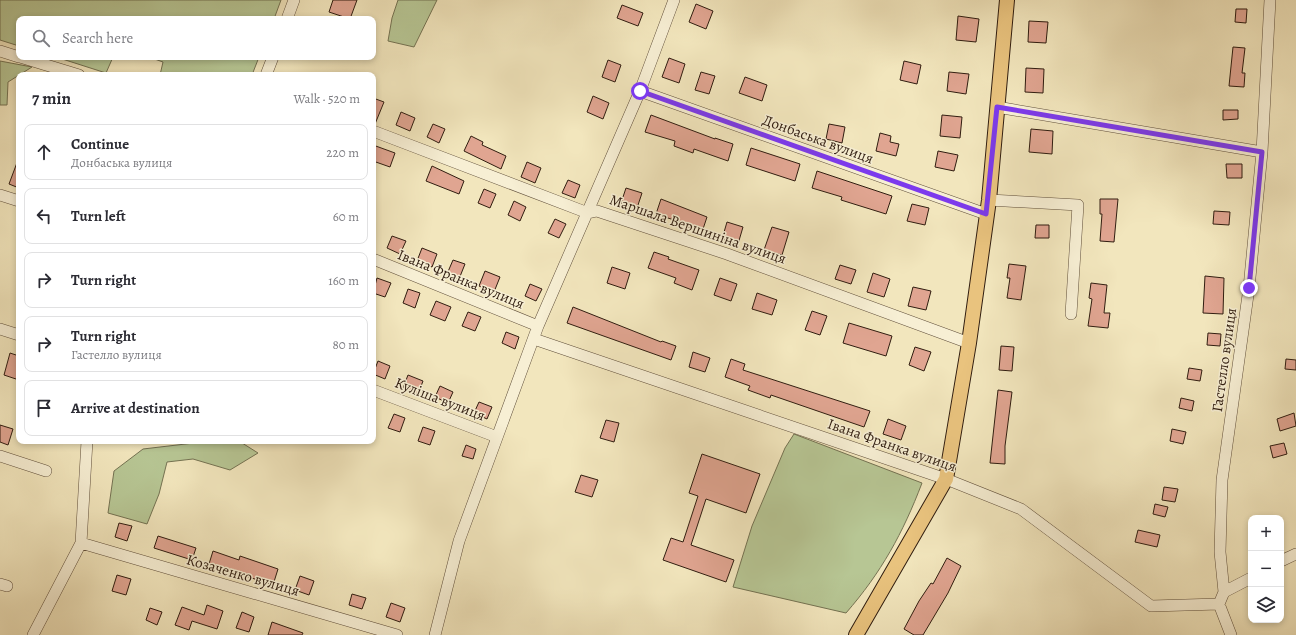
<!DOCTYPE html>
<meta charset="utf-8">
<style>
body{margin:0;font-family:Alegreya,serif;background:#f2f2f3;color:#2b2b33}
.controls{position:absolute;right:12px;bottom:12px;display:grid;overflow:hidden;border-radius:8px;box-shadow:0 2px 6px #0003}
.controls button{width:36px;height:36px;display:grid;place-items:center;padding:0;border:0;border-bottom:1px solid #e1e1e2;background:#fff;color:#2b2b33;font:20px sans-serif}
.stop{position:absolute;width:12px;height:12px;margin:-9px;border:3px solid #7c3aed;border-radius:50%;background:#fff}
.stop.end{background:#7c3aed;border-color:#fff;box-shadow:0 1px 4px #0008}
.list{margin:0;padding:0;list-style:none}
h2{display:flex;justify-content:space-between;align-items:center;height:52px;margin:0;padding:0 16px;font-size:17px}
h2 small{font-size:13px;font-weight:400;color:#7c7c81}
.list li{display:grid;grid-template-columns:26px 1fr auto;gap:12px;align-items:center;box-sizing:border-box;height:56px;margin:0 8px 8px;padding:0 8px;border:1px solid #e1e1e2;border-radius:8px}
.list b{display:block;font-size:15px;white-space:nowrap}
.list p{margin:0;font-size:13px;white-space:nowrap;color:#7c7c81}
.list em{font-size:13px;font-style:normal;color:#7c7c81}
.icon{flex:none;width:22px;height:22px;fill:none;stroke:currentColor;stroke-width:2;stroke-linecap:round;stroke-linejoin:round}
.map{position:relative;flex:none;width:1296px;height:635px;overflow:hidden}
.search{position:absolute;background:#fff;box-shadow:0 2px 6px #0003;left:16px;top:16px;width:360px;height:44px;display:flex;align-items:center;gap:10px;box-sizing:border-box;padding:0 14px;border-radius:8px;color:#7c7c81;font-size:15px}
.panel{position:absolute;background:#fff;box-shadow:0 2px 6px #0003;left:16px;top:72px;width:360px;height:372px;border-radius:8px}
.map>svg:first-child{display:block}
</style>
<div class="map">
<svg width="1296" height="635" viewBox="0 0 1296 635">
<rect width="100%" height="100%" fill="#f2e6bd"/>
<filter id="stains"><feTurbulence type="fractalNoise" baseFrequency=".005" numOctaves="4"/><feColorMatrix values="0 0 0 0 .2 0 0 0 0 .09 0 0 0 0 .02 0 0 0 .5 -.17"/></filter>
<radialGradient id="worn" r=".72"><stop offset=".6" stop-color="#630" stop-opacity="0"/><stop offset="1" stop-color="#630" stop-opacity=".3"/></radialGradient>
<path fill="#b7c694" stroke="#747252" d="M0,0H281L274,19H19V46L0,40Z
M398,0H437L414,47L388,41L392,18Z
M56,57H113L106,73Z
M149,57H259L252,75H160L163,62Z
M0,61L32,67L8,82L7,105H0Z
M794,434L922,483C903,533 881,573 846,613L733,587L752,526L785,448Z
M193,441H239L258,453L230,470L193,459L167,462L159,494L147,524L108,513L114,471L143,449L194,443Z"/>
<path fill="#e0a591" stroke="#301d10" d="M333,0H357L350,19L329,12Z
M696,4L713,11L706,29L689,22Z
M622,5L643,13L638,26L617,18Z
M1236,9H1247L1246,23L1235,22Z
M958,16L979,19L976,42L956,40Z
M1029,21L1048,22L1046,43L1028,42Z
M1233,47L1245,48L1242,73H1245L1244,87L1229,86Z
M669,58L685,64L679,83L662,77Z
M608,60L621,65L615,82L602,77Z
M904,61L921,65L917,84L900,80Z
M1026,68L1044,69L1043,93L1025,92Z
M701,72L715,76L709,94L695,90Z
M949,72L969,74L966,94L947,91Z
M745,77L767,85L762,101L739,93Z
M593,96L609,103L603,119L587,112Z
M373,98L384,102L375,124H373Z
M1223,110H1238V119L1223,120Z
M401,112L415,118L410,131L396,125Z
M651,115L715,139V138L733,144L728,161L694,149L693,153L674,146L675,141L645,132Z
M942,115L962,117L960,138L940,136Z
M433,124L445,129L439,143L427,137Z
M829,124L845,127L842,143L826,139Z
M1031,129L1053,131L1052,154L1029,152Z
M880,133L891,136L890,142L899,144L896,156L876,151Z
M471,136L483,142L482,145L506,156L501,169L464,151Z
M373,145L395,153L390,167L373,161Z
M751,148L800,164L795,181L746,165Z
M938,151L958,155L954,171L935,167Z
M18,160H19V188L9,184Z
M527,162L541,168L535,183L521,177Z
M1226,164H1242V178H1227Z
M432,166L464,181L459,194L426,181Z
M817,171L892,196L886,214L841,200L842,197L812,188Z
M568,180L580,185L575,198L562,193Z
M626,188L642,193L637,208L621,203Z
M484,189L496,194L490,208L478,203Z
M661,199L707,217L702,232L685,226L686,224L656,214Z
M1100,199H1118L1114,242L1100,241L1102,214H1100Z
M514,201L526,207L520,221L508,215Z
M912,204L929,208L925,225L907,221Z
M1214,211L1230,212L1229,225L1213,224Z
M555,219L566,224L559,238L548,233Z
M727,222L743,227L738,244L722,239Z
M1036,225H1049V238H1035Z
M772,227L789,232L782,255L764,250Z
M392,236L406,241L400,254L387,248Z
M422,248L437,254L432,267L417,261Z
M654,252L669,257L668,259L699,270L692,290L674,283L676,278L648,268Z
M453,260L465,264L459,279L447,274Z
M1009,264L1026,266L1021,300L1007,298L1010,278H1007Z
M840,265L856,270L851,284L835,279Z
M612,267L630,273L625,289L607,283Z
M485,271L500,277L494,292L479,286Z
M873,273L890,279L884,297L867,292Z
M1205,276L1224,278L1223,314L1203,313Z
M377,278L391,283L385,297L373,293Z
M720,278L737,284L731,301L714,295Z
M1091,283L1107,285L1104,313H1110L1108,328L1088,326L1092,299L1089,298Z
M530,284L542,289L536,301L525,296Z
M913,287L931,291L926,310L908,306Z
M408,289L420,293L415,308L403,303Z
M757,293L777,300L772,315L752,309Z
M436,301L451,307L445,321L430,315Z
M573,307L661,342L662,341L676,346L671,360L567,323Z
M812,311L827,316L820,335L805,330Z
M468,312L481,317L475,331L462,326Z
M849,323L892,336L886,356L843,343Z
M506,332L519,337L515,349L502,343Z
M1208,333L1221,334L1220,346L1207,345Z
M1001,346L1014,347L1012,371L999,370Z
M915,347L931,352L924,371L909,365Z
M693,352L710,358L705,372L689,367Z
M10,353L19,356V380L4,375Z
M731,359L745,364L743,370L870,411L864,427L771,395L770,398L748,390L750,386L725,377Z
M1286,359L1296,360V370L1285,369Z
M378,361L390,366L385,379L373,374Z
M1189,368L1202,370L1200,381L1187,379Z
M408,375L423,381L418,394L403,388Z
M440,386L453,392L448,403L435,397Z
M998,390L1012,392L1005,446V464L990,463Z
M1181,398L1194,401L1192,411L1179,408Z
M479,402L492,407L487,419L474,413Z
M1294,413L1296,426L1280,431L1277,419Z
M394,414L405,418L400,432L388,428Z
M888,419L906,426L901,440L883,434Z
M606,420L619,423L614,442L600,438Z
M0,425L13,429L8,445L0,442Z
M423,427L435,431L430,445L418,441Z
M1172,429L1186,432L1183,444L1170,441Z
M1284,443L1287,454L1273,458L1270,446Z
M466,445L476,449L473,459L462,456Z
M702,454L760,474L746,513L706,499L691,545L734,560L726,582L663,560L671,538L683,542L698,496L689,493Z
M581,475L598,480L592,497L575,492Z
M1164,487L1178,489L1175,502L1162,500Z
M1155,504L1168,507L1165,517L1153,514Z
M119,523L132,526L127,541L115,537Z
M1138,530L1160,535L1157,547L1135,542Z
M158,536L196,548L192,560L154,548Z
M213,551L239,560L240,556L278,569L273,585L209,564Z
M947,558L961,566L948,593L923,635H914L904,629L919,601L931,583L933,584Z
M117,575L131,579L126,595L112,591Z
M300,576L314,581L309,595L295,590Z
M352,594L366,598L362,609L349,605Z
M391,603L405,608L400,622L386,617Z
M207,605L223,611L217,629L192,621L189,630L175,625L182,607L204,615Z
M150,608L162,612L157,625L146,620Z
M242,612L254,617L249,632L236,628Z
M272,622L303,633L302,635H268Z"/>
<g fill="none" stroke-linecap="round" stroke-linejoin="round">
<g stroke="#604f3b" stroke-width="12">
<path id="minor" d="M287,19L294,0
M0,51L19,57
M20,57L79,75
M266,75L273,57
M640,91L986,214
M997,107L1262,152
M373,131L588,213L597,211L727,254L969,343
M0,195L19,201
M989,200L1078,205L1071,314
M373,259L538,326
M0,329L19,335
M534,339L946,479L1021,509L1151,606L1219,604
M373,390L497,437
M0,456L46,471
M81,543L397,635
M1281,561L1296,554
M0,584L7,586
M1224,592L1251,578
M1219,604L1224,592L1220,552L1222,480L1249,288L1262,152L1270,0
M1219,604L1231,635
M33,635L81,543L87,441
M435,635L459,541L538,326L640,91L674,0"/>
</g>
<g stroke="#301d10" stroke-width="16">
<path id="major" d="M856,635L946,479L969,343L989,200L1007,0"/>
</g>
<use href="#minor" stroke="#f7efd4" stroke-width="11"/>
<use href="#major" stroke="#e9c37e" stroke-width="14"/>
</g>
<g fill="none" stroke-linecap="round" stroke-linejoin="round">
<path stroke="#7c3aed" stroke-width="5" d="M640,91L986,214L997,107L1262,152L1249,288"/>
</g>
<g text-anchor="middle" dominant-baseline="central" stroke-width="3" stroke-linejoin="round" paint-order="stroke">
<g font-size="15" fill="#301d10" stroke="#f7efd4">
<text transform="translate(818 139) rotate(20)">Донбаська вулиця</text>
<text transform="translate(698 229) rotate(19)">Маршала Вершиніна вулиця</text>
<text transform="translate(461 279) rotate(22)">Івана Франка вулиця</text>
<text transform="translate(1224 360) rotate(-82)">Гастелло вулиця</text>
<text transform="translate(440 399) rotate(21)">Куліша вулиця</text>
<text transform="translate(892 445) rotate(19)">Івана Франка вулиця</text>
<text transform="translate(243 575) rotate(16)">Козаченко вулиця</text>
</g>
</g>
<rect width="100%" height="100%" filter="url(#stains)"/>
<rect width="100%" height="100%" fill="url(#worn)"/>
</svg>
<div class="controls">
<button>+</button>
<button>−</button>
<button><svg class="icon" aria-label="layers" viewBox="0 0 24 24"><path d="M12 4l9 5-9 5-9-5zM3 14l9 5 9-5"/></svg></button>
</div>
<div class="stop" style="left:640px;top:91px"></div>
<div class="stop end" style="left:1249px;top:288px"></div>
<div class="search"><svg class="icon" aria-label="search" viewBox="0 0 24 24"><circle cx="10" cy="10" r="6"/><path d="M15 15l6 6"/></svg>Search here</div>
<section class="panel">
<h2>7 min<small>Walk · 520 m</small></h2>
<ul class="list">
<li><svg class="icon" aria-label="ahead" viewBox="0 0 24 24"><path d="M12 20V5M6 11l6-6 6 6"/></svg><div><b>Continue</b><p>Донбаська вулиця</p></div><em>220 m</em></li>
<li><svg class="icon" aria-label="left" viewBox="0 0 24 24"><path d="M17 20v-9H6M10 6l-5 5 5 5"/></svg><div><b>Turn left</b></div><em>60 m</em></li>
<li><svg class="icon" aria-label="right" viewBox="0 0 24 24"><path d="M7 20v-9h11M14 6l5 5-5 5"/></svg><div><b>Turn right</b></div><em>160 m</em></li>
<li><svg class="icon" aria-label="right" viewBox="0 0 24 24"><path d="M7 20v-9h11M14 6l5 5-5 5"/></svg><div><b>Turn right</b><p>Гастелло вулиця</p></div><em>80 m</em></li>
<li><svg class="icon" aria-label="arrive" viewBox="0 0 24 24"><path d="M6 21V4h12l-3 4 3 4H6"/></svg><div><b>Arrive at destination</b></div></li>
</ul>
</section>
</div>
